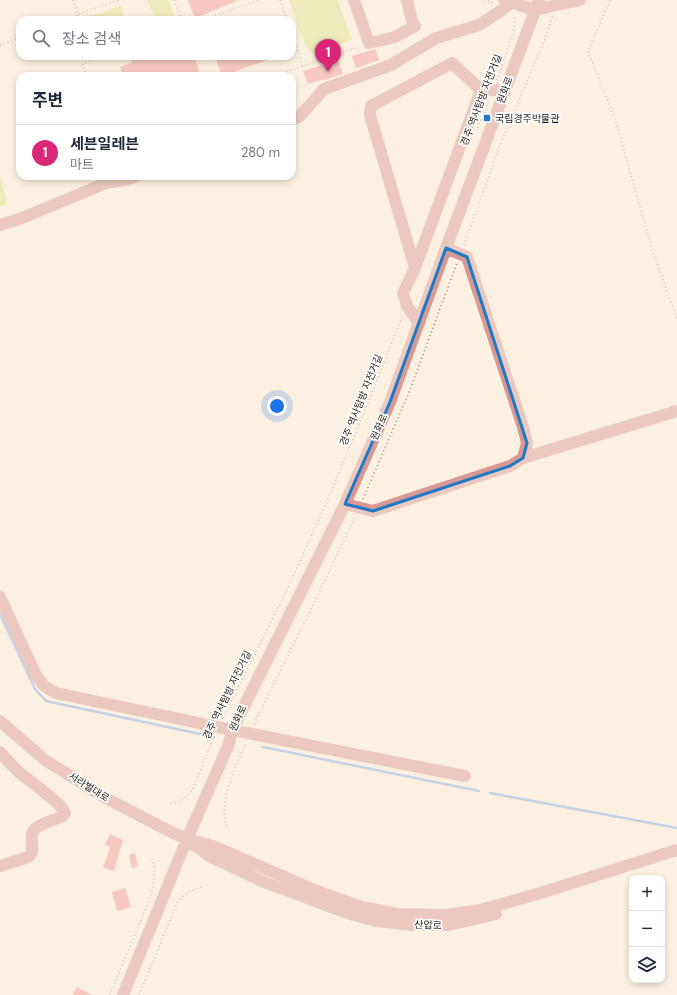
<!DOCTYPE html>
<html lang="ko">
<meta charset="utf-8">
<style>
body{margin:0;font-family:"DM Sans","Noto Sans KR",sans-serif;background:#f6f6f7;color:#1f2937}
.controls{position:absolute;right:12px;bottom:12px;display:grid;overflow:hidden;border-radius:8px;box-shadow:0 2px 6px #0003}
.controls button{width:36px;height:36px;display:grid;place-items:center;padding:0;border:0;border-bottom:1px solid #e0e1e3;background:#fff;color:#1f2937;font:20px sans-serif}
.you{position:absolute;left:277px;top:406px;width:14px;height:14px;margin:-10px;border:3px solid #fff;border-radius:50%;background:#1a73e8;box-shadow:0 0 0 6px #1a73e833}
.badge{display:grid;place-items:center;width:26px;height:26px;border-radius:50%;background:#db2777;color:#fff;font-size:13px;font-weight:700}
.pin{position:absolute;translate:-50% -33px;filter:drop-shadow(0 1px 2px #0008)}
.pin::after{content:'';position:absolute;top:21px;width:14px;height:12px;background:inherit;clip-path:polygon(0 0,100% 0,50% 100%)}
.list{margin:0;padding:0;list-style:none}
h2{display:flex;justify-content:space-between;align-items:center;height:52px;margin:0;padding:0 16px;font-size:17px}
h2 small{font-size:13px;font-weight:400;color:#747a83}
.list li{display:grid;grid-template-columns:26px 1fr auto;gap:12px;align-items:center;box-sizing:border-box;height:56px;padding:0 16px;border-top:1px solid #e0e1e3}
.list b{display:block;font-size:15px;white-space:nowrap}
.list p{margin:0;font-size:13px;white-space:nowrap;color:#747a83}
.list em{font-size:13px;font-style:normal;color:#747a83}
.icon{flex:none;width:22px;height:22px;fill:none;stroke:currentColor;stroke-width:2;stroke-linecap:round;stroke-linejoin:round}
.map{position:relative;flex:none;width:677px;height:995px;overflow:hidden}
.search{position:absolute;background:#fff;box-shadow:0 2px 6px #0003;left:16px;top:16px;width:280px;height:44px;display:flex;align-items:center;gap:10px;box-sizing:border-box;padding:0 14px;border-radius:12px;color:#747a83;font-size:15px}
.panel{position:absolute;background:#fff;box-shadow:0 2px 6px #0003;left:16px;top:72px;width:280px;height:108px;border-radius:12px}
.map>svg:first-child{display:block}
</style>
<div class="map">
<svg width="677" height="995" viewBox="0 0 677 995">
<rect width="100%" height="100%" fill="#fcf1e0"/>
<path fill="#dce591" d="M147,0H168L175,18L174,20H156Z
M289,0H338L352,40L312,54L306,48Z
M120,6L122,8L126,20H90L89,15L98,14Z
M0,175L7,204L0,207Z"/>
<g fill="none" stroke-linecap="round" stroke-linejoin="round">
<path stroke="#80b0f2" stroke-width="2.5" d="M0,614L35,689L46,701L214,737
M263,747L479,791
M490,793L677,828"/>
</g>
<path fill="#f29897" d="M188,0H239L195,18Z
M375,49L379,60L356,68L352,56Z
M130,56H194L201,76H123L120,67L132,63Z
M215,56H276V57L222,76Z
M338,60L343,74L324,80V79L308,84L303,71Z
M110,834L123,840L114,871L103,868L110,847L105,845Z
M135,853L138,867L132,868L129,855Z
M125,888L131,907L117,911L112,892Z
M77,987L92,995H73Z"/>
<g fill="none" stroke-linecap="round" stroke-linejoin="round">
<path stroke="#938b7f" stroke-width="1.5" stroke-dasharray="1 3" stroke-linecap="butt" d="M73,0L80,20
M174,0L182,20
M280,0L287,20
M484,0L494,3
M610,0L588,51L616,122L652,249L677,319
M69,20L78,14L120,0
M204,20L259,0
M292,35L303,66
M0,45L20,38
M87,76L82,64L105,56
M275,76L356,48
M497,80L514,31L515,19L513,15
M478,128L489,100
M464,245L500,145L545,39L553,15
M363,499L410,390L457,263
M222,719C239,685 256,652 273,618C321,520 362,419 402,317
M254,724L319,593L355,517
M171,804L180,802L192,791L214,737
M227,826C217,802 237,765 246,742
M110,995L150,898C154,883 157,871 151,856
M139,995L177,903C184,893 193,889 204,886"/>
<path stroke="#d89994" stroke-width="12" d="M354,0L369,43L395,37L415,26L412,21L407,0
M504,0L535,10L580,0
M292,120L299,117L324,89L391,65L436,38L479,25L499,12L507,6L508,1
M0,225L22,218L106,183L125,180L137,176
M415,268L481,90
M419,323L407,306L403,293L415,268L370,115L371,106L452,63L481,90H505
M523,458L677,411
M345,504L373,511L510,466L523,458L527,443L523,427L467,257L446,248
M0,597L36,675L44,686L56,693L232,730L465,776
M0,721L45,760L102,796L169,831L187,839L213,846L319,892L362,907L397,914L446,915L480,910L534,895L677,850
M0,752C6,759 12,766 19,772C29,781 62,803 65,813L63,816C55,820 43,823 36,828C26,835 38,850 28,857L0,866
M191,843L209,856L264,882L347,913L376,921L414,925H449L496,914
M123,995L187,839L229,744L232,730L345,504L390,402L446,248L539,0"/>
</g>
<path d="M0 0H677V995H0ZM446,248L467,257L527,443L523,458L510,466L373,511L345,504L390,402Z" fill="#fcf1e0" fill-opacity=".55" fill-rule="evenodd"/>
<path fill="none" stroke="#1e7ac7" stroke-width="3" stroke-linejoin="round" d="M446,248L467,257L527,443L523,458L510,466L373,511L345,504L390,402Z"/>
<rect fill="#1e7ac7" stroke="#fff" stroke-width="1.5" x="483" y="114" width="8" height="8" rx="2"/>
<g text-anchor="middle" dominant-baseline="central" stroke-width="3.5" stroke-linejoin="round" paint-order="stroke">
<g font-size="10" fill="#201c16" stroke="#fff">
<text transform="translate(505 90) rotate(-70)">원화로</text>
<text transform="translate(481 100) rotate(-69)">경주 역사탐방 자전거길</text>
<text transform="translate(361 400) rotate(-68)">경주 역사탐방 자전거길</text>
<text transform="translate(379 427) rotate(-66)">원화로</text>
<text transform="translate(227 695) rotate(-64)">경주 역사탐방 자전거길</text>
<text transform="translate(238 718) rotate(-66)">원화로</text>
<text transform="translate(89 787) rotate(32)">서라벌대로</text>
<text transform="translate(428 925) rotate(2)">산업로</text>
</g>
<g font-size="10" fill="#201c16" stroke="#fff" text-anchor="start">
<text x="495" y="118">국립경주박물관</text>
</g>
</g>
</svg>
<div class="controls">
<button>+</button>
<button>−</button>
<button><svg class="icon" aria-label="layers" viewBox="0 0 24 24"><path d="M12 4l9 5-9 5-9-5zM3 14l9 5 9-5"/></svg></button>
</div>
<div class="you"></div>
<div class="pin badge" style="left:328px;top:72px">1</div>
<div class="search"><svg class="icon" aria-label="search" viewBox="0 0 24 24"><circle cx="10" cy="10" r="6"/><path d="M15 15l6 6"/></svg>장소 검색</div>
<section class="panel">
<h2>주변<small></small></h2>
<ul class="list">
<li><span class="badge">1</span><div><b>세븐일레븐</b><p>마트</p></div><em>280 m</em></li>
</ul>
</section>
</div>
